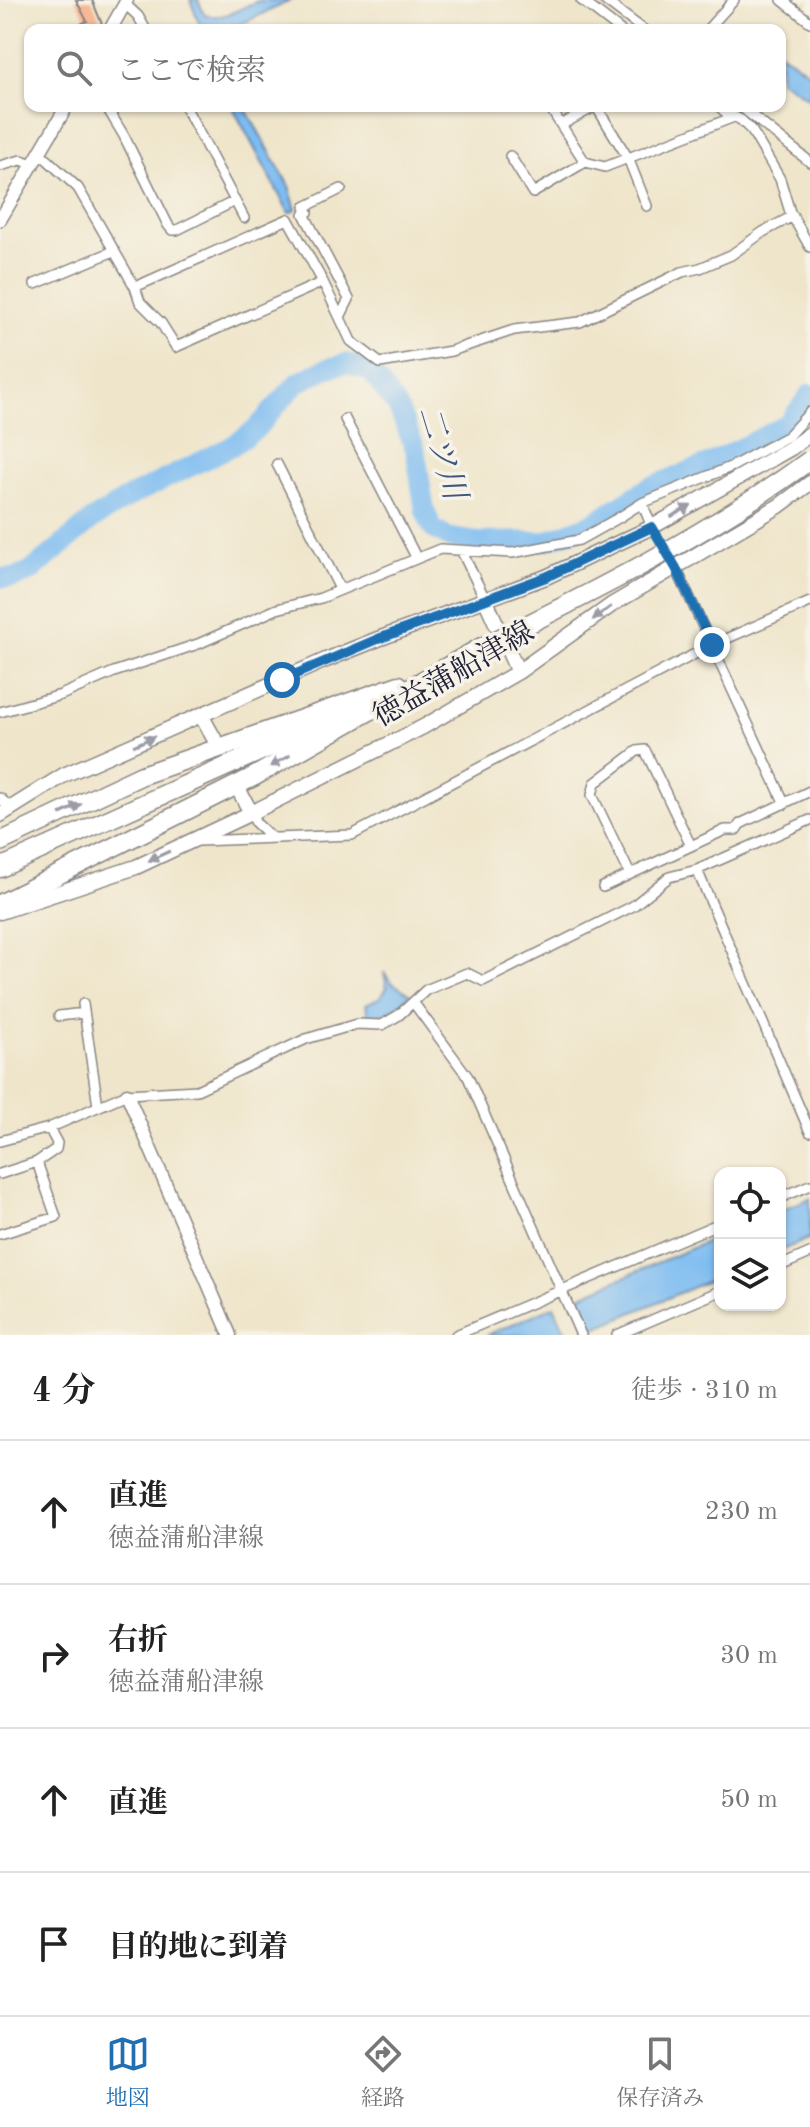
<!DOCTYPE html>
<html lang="ja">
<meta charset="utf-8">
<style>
body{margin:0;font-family:"Old Standard TT","Noto Serif JP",serif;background:#f6f6f6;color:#222}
.controls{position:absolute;right:24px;bottom:24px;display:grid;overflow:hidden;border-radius:16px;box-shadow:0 2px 6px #0004}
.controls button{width:72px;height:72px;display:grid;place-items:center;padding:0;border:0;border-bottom:2px solid #e0e0e0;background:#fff;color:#222;font:40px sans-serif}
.stop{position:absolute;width:24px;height:24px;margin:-18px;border:6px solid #1f6fb2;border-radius:50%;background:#fff}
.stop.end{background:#1f6fb2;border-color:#fff;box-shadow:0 2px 8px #0008}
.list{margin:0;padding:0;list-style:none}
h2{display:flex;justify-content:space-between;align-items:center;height:104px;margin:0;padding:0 32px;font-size:34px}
h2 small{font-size:26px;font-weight:400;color:#767676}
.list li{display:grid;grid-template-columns:52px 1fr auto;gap:24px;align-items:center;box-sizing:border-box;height:144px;padding:0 32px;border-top:2px solid #e0e0e0}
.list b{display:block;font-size:30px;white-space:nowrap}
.list p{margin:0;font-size:26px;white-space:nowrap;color:#767676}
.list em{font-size:26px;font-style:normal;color:#767676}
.icon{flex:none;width:44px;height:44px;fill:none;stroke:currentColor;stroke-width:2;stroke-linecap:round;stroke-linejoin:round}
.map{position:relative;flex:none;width:810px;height:1335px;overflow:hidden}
.search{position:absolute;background:#fff;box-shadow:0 2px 6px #0004;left:24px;right:24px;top:24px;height:88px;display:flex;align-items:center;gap:20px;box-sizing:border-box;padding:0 28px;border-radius:16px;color:#767676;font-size:30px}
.sheet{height:680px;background:#fff}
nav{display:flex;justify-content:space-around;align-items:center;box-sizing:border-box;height:112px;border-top:2px solid #e0e0e0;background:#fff;font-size:22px;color:#767676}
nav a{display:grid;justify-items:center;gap:4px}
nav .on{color:#1f6fb2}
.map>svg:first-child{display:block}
</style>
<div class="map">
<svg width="810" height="1335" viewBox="0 0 810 1335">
<rect width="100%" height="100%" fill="#f7f3e8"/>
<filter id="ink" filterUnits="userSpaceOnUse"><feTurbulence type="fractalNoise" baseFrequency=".0125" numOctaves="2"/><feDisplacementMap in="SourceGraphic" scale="16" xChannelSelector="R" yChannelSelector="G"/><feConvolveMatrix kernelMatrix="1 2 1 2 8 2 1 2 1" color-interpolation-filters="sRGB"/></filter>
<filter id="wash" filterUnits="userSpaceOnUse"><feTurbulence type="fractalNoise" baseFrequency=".006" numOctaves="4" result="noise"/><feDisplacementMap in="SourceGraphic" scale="32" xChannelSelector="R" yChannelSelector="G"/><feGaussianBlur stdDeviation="1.8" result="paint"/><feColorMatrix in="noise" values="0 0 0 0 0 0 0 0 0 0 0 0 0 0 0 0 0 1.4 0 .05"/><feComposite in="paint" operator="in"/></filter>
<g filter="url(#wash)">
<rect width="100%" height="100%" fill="#efe5ca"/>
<path fill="#7dbcf1" stroke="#506f96" stroke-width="2" d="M190,0H198L204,14C225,22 240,7 259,1C269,0 282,0 292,0L228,30H202Z
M780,52L810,73V99L780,80Z
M232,106H244L289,186L296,210L289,213Z
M384,972L391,982L410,994C398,1008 387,1015 368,1017L366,1004L379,998L387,988Z
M810,1198V1238L780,1251V1211Z
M720,1236V1276L591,1330L577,1297Z
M554,1306L567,1335H487Z"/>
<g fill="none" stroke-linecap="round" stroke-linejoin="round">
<path stroke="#7dbcf1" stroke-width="20" d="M0,578H14L30,572L92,520L131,496L232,446L255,430L297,383L325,369L347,363L371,372L398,408L415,448L425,511L433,529L450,538L477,542L545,541L589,525L649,487L713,462L788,424L810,394"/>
</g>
<g id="blocks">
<path fill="#f5ac85" d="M76,0H92L102,24L96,27L98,30H84L81,24L87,21Z"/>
</g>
</g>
<g filter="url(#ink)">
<use href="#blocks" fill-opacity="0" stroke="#888482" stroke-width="2"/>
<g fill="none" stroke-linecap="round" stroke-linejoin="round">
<g stroke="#888482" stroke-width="12">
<path id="minor" d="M581,0L620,30
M604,0L644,30
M782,0L810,22
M125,4L138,16L146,30
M707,30L734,0
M106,106L124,136L168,225L172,230H177L235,201
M185,106L244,218
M549,106L561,125
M719,106L725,112L741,120L752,131L780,179L790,212L810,247
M740,106L810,162
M40,153L78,188L135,287L288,219L323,282L351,341L380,363L451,351L514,330L580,322L682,272L700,268L731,255L763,232L793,216
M510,156L533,193L585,162L605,167L734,117
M585,162L561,125L596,106L628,158L647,206
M0,166L21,160L33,164
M35,284L114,251
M135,287L140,302L161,323L176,347L323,282
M340,317L349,299L304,214L308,212L305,207L341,189
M345,419L416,557
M277,464L340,589
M642,503L652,527
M461,550L486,601
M676,568L785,804
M0,712L61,695L114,672L198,644L277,609L321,598L440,549L512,553L579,540L620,517L642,503L733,466L788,436L810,412
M0,798L11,808
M251,813L256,823L271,837
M198,841L352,835L712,645L810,602
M697,870L810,1132
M630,874L592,795L595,783L637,751L645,750L691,846
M603,887L725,830H736L740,824L810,791
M413,1002L468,1077L581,1335
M83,1004L98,1106
M59,1016L84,1013
M0,1141L49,1128L127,1094L197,1090L306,1039L357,1024L382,1025L399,1015L426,990L467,973L483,981L633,906L669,877L697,870L810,820
M0,1174L37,1162L56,1149L57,1143L49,1128
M780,1198L810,1185
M0,1234L56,1217L37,1162
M780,1266L810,1253
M456,1335L720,1223
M617,1335L720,1291"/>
</g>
<g stroke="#888482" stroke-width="15">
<path id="tertiary" d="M110,30L127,0
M0,220L67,106
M127,1094L230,1335"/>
</g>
<g stroke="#888482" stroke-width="17">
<path id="secondary" d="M486,601L518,672
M201,715L216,742
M241,794L251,813
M0,815L64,775L326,660L378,639L546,577L652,527L791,448L810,434
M0,912L136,867L251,813L423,727L518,672L613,604L779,506L810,483"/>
</g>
<g stroke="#888482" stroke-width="21">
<path id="motorway" d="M0,842L142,775L399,685
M0,868L348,712
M0,904L255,776L480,648"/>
</g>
<use href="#minor" stroke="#fff" stroke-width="9"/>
<use href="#tertiary" stroke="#fff" stroke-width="12"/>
<use href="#secondary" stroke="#fff" stroke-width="14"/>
<use href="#motorway" stroke="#fff" stroke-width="18"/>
<g stroke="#888482" stroke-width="21" stroke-linecap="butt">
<path id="motorway-bridge" d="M480,648C594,592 707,535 810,460"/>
</g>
<use href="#motorway-bridge" stroke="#fff" stroke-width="18"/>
</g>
<defs><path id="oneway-solid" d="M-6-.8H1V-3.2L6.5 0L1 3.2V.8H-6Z" transform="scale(2)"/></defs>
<g fill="#9c9ca7">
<use href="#oneway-solid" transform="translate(681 511) rotate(-29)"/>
<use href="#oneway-solid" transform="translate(602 613) rotate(144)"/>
<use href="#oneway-solid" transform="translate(144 741) rotate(-24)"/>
<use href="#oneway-solid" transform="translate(280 761) rotate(151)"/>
<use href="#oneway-solid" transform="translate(71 809) rotate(-25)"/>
<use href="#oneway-solid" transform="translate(159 856) rotate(155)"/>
</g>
</g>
<g fill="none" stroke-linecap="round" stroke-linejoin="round" filter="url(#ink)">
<path stroke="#1f6fb2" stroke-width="10" d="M282,680L378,639L546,577L652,527L676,568L712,645"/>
</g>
<g text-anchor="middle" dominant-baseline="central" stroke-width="7" stroke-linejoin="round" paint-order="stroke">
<g font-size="30" fill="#22223b" stroke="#f7f3e8">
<text transform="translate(454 675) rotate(-30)">徳益蒲船津線</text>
</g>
<g font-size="32" font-style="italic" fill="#42587b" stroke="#f7f3e8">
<text transform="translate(440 453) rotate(73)">二ツ川</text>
</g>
</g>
</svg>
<div class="controls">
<button><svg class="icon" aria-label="locate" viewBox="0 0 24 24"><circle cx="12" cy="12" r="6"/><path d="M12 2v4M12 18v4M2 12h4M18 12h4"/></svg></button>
<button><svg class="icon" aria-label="layers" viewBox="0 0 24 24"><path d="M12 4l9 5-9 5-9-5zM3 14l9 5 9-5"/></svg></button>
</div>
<div class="stop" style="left:282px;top:680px"></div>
<div class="stop end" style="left:712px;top:645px"></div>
<div class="search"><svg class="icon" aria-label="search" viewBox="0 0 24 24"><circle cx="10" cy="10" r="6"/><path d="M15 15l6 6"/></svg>ここで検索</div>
</div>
<section class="sheet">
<h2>4 分<small>徒歩 · 310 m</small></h2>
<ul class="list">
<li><svg class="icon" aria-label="ahead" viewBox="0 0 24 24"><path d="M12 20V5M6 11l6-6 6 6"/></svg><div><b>直進</b><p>徳益蒲船津線</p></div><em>230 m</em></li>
<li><svg class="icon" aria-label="right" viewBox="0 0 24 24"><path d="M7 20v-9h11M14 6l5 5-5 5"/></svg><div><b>右折</b><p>徳益蒲船津線</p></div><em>30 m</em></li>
<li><svg class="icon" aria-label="ahead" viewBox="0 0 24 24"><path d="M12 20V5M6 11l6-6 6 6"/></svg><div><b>直進</b></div><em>50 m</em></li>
<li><svg class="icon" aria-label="arrive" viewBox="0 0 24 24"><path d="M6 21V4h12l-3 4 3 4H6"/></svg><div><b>目的地に到着</b></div></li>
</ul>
</section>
<nav>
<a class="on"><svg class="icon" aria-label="map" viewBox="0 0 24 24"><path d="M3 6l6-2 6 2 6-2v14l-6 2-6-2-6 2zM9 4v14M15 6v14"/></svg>地図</a>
<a><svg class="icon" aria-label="directions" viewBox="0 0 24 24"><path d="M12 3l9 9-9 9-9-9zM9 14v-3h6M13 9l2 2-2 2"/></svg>経路</a>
<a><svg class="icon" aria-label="saved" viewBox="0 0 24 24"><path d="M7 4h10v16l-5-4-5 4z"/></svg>保存済み</a>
</nav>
